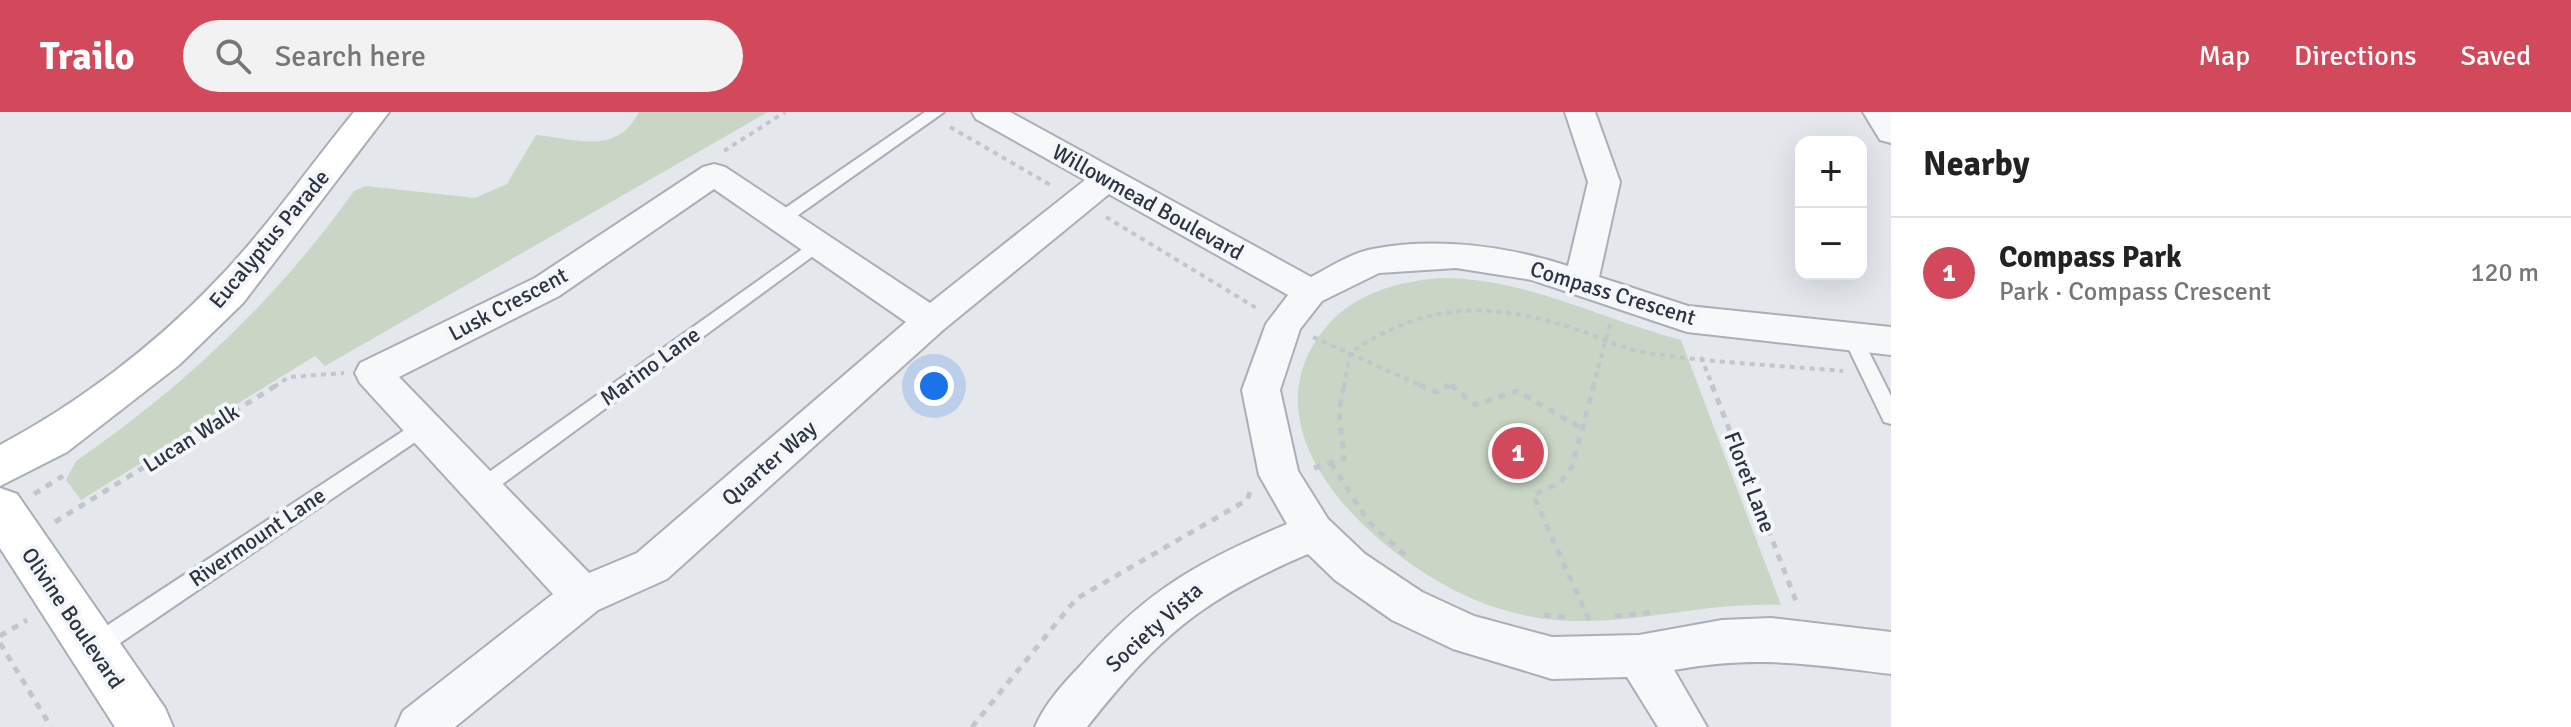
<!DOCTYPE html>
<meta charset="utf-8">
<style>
body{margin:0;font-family:Signika,sans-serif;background:#f2f2f2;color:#222}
.controls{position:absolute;right:24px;top:24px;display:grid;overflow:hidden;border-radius:16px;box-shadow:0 8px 32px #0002}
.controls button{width:72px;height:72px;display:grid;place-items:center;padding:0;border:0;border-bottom:2px solid #e0e0e0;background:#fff;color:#222;font:40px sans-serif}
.you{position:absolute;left:934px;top:274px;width:28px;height:28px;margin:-20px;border:6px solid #fff;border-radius:50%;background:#1a73e8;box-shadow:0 0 0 12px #1a73e833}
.badge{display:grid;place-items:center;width:52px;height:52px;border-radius:50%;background:#d1495b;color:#fff;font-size:26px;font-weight:700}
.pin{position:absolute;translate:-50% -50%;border:4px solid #fff;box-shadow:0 2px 8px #0006}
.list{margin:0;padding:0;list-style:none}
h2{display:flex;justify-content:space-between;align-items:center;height:104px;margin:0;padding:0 32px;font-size:34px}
h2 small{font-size:26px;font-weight:400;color:#767676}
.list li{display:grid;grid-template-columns:52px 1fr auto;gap:24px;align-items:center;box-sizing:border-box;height:112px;padding:0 32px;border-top:2px solid #e0e0e0}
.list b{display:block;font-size:30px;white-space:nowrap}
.list p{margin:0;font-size:26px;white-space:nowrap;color:#767676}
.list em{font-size:26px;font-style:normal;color:#767676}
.icon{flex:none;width:44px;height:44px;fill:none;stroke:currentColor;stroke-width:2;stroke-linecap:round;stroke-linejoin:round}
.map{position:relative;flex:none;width:1891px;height:615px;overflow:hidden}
header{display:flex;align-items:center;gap:48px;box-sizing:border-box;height:112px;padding:0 40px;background:#d1495b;color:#fff}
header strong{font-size:38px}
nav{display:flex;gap:44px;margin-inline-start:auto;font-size:28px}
.search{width:560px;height:72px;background:#f2f2f2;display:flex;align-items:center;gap:20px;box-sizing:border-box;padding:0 28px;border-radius:44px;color:#767676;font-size:30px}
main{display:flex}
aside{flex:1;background:#fff}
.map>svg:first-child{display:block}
</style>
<header>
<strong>Trailo</strong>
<div class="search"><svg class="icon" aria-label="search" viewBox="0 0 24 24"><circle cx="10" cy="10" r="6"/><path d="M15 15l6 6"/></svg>Search here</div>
<nav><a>Map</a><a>Directions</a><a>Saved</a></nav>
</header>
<main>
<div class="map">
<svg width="1891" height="615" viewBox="0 0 1891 615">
<rect width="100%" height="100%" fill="#e4e7ec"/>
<path fill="#c9d6c5" d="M639,0H768L325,254L315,244L81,388L66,368L76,349C185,274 277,187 354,79L366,74L475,86L507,72L536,23C578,27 616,44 639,0Z
M1441,166C1527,166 1600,207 1681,228L1781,493C1674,489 1595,531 1488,493C1391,458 1232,325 1327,214C1355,181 1400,169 1441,166Z"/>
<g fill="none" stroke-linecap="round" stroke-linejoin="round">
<g stroke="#a9aeb7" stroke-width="4">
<path id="lane" d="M925,0H944L787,111H775L772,107L775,103Z
M818,126L827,132L824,136L489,382L482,385L475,382L472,376L475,370Z
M1852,218L1859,220L1891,284V312L1884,310L1843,225Z
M423,306L430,308L433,314L430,320L101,544L93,547L85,544L81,536L85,528Z"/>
</g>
<g stroke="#a9aeb7" stroke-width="4">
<path id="street" d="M972,0H1010L1311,165C1330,155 1351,141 1373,137C1436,125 1507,134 1568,154L1588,70L1565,0H1595L1620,70L1599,165L1688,194L1891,215V243L1687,220L1532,168L1456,156L1379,161L1322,189L1300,217L1280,278L1298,359L1328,407L1365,442L1422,480L1474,504L1552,525L1639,523L1722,508L1771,506L1891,520V562C1810,552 1756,543 1674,558L1707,615H1658L1627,565L1552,567L1453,537L1392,508L1335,468L1308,442C1202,487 1158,525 1087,615H1035C1045,591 1064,571 1082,552C1147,478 1198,450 1287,412L1259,363L1242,278L1266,212L1288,183L1109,82L943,218L667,467L598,498L455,615H396L403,599L553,482L360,271L355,261L360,251L535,166L703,55L714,52L725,55L930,191L1085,68L976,7ZM714,77L906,210L637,441L589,461L399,265L559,184Z
M1863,0H1891V31L1880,28Z"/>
</g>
<g stroke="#a9aeb7" stroke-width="4">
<path id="secondary" d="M354,0H389L243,191L179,253L67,340L0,374V333C77,292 154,234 214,171C265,119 308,56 354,0Z
M0,376L17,382L165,596L173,615H115L0,436Z"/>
</g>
<path stroke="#c2c5cb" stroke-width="4" stroke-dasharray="5 5" stroke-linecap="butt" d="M950,15L1052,74
M724,39L785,0
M1106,105L1258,197
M1313,225L1424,275
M1701,245L1713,275
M274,275L289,265L344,261
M1344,275L1350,241C1423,191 1485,189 1569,215C1594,222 1618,236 1643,240C1709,251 1777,253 1843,259
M1446,275H1453
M1593,275L1611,209"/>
<path stroke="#c2c5cb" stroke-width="5" stroke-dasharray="7 7" stroke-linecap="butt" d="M1419,273L1436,280L1449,273
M1451,273L1475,293L1517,279L1581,316
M1712,273L1798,494
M1331,351L1368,409L1410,448
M1314,356L1344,347L1339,299L1344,273
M34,382L63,364
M55,410L277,273
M1544,503L1565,505
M1615,504L1657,500
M1589,508L1533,383L1560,371L1572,355L1594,273
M0,524L27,508
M0,531L51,615
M972,615L1076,487L1247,388L1250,380"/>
<use href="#lane" fill="#f7f8fa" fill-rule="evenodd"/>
<use href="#street" fill="#f7f8fa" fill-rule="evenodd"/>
<use href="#secondary" fill="#fff" fill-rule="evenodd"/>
</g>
<g text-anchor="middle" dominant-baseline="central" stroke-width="8" stroke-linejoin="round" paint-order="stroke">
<g font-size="22" fill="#2b3445" stroke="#f4f6f9">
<text transform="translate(1148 90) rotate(29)">Willowmead Boulevard</text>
<text transform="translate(269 127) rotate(-50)">Eucalyptus Parade</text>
<text transform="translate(1613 181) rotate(17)">Compass Crescent</text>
<text transform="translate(508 192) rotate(-28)">Lusk Crescent</text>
<text transform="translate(650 254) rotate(-36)">Marino Lane</text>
<text transform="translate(191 326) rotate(-32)">Lucan Walk</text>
<text transform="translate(769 351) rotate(-41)">Quarter Way</text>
<text transform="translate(1750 370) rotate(69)">Floret Lane</text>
<text transform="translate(257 425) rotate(-34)">Rivermount Lane</text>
<text transform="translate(73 506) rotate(56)">Olivine Boulevard</text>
<text transform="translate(1154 515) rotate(-42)">Society Vista</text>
</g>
</g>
</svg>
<div class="controls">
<button>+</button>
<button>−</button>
</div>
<div class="you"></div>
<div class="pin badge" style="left:1518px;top:341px">1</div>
</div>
<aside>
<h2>Nearby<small></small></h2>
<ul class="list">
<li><span class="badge">1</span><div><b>Compass Park</b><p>Park · Compass Crescent</p></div><em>120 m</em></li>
</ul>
</aside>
</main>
